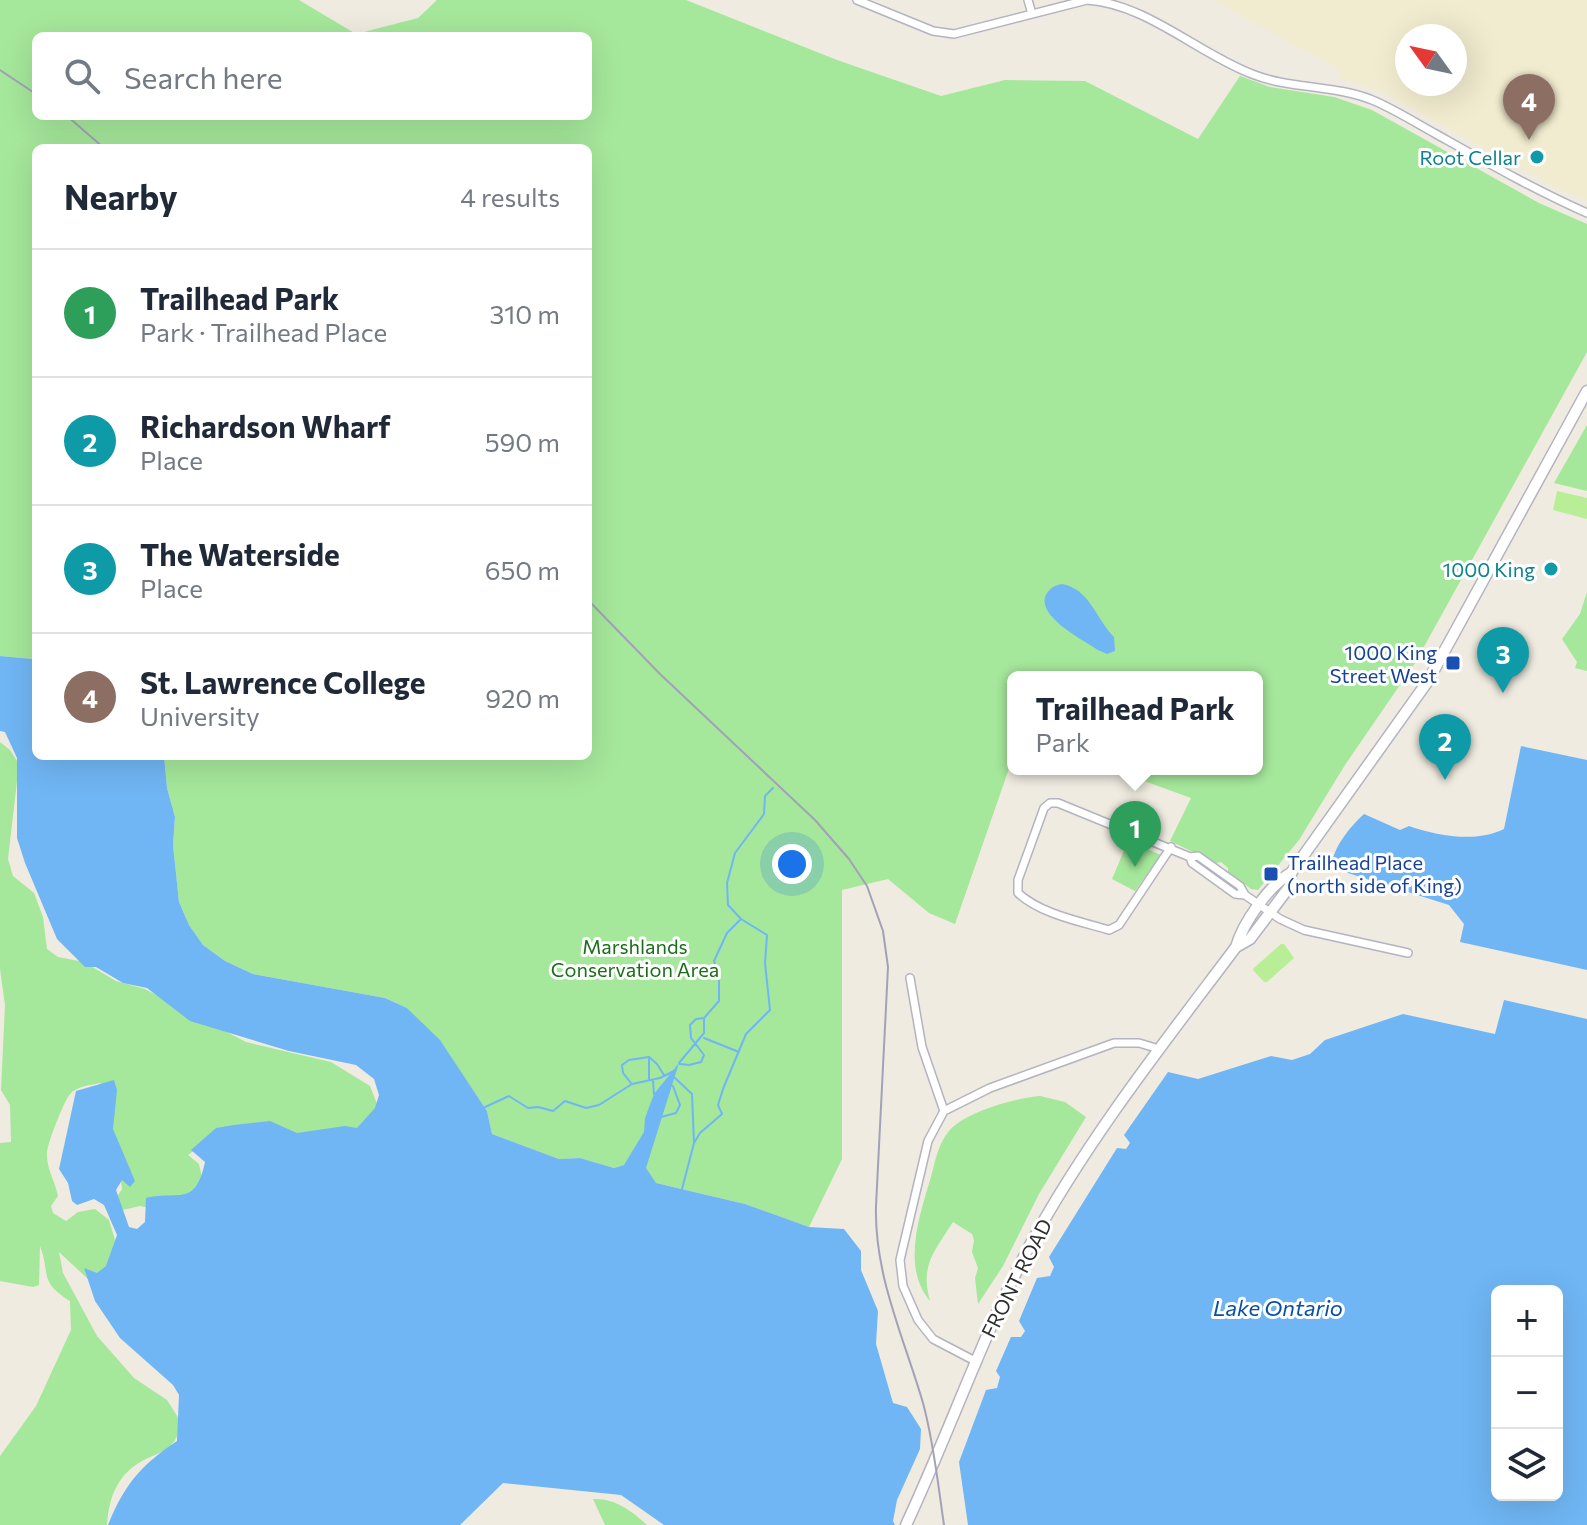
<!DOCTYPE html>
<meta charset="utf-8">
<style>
body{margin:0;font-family:Commissioner,sans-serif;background:#f2f2f3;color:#1f2937}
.controls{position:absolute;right:24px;bottom:24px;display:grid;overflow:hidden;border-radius:12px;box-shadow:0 8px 32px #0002}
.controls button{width:72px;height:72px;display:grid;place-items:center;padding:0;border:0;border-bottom:2px solid #e0e1e3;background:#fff;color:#1f2937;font:40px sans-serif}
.compass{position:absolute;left:1395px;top:24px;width:72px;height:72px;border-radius:50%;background:#fff;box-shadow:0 8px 32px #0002;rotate:303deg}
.you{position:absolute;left:792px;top:864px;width:28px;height:28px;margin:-20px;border:6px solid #fff;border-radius:50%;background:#1a73e8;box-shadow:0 0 0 12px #1a73e833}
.badge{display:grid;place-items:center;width:52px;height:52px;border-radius:50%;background:#3f3cff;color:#fff;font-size:26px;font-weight:700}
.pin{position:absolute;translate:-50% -66px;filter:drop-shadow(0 2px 4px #0008)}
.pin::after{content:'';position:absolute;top:42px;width:28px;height:24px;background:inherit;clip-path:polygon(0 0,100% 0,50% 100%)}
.popup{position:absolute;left:1007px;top:671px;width:256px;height:104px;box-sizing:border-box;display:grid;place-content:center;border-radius:12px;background:#fff;filter:drop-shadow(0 2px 6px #0005);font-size:26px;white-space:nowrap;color:#747a83}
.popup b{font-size:30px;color:#1f2937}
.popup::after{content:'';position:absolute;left:50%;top:100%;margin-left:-16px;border:16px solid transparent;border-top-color:#fff}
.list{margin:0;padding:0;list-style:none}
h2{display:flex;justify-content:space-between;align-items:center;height:104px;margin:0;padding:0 32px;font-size:34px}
h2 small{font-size:26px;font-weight:400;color:#747a83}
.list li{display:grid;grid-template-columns:52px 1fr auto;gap:24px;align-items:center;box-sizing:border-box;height:128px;padding:0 32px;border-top:2px solid #e0e1e3}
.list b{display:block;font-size:30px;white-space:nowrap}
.list p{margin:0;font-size:26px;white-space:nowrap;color:#747a83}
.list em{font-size:26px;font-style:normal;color:#747a83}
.icon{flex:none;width:44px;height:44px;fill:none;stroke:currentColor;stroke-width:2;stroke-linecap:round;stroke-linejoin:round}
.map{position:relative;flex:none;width:1587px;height:1525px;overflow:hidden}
.search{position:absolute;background:#fff;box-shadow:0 8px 32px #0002;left:32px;top:32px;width:560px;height:88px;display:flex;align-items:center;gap:20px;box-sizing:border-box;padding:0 28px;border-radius:12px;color:#747a83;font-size:30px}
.panel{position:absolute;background:#fff;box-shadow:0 8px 32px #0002;left:32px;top:144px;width:560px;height:616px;border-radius:12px}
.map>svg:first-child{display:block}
</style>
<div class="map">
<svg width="1587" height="1525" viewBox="0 0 1587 1525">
<rect width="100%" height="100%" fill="#efebe0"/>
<path fill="#f1eccf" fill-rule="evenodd" d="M1213,0H1587V200L1560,190L1381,91L1339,78L1342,71ZM1407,36H1455V84H1407Z"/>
<path fill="#a5e79b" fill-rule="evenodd" d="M0,0H299L356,34L418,18L437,0H686L837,60L941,96L1005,80L1085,81L1198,139L1240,76L1270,87L1334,97L1372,110L1539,203L1587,224V352L1415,663L1345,765L1299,840L1258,890L1251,889L1228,872V868L1221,862L1216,863L1170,841L1191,798L1111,769H1257V677H1013V757L955,924L929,913L888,879L842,890V1159L809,1227L745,1204L656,1183L624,1165L614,1168L580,1158L559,1159L492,1134L487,1111L440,1041L407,1008L385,998L253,974L225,961L203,945L189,925L179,902L173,845L175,817L167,788L164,756H588V148H36V657L33,659L0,656ZM36,36H588V116H36Z
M1587,425V491L1554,483Z
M1587,592V671L1575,668L1577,662L1562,639L1580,614Z
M0,742L10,750L19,764L8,859L13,876L34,893L43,917L47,949L58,957L84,962L116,981L145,989L246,1042L331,1062L370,1086L384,1122L439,1150L291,1143L225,1129L188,1155L199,1164L203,1182L165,1212L140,1206L118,1211L111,1206L122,1189L119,1168L110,1160L107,1091L100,1083C91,1085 77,1086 70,1094C64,1101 47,1144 47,1153C46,1168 55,1181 58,1196L51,1206L53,1213L66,1221L78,1212L95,1209L109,1220L118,1250L101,1280L90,1281L59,1252L63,1273L97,1336L134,1378L167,1400L181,1422C179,1427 178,1436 175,1440C170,1449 157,1454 148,1458C119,1471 109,1495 107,1525H0V1456L36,1406L71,1330L70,1301C38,1281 51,1275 40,1246L39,1285L33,1287L0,1281V1143L11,1142L10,1105L1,1090L5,1005L0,969Z
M1128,841L1161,855L1135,891L1112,879Z
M1040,1096L1065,1102L1086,1117L1039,1194L1003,1266L978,1304L975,1278L978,1268L972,1252L974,1240L972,1234L953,1222C934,1252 920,1265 930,1301C901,1267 920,1214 931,1177C935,1162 938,1144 949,1131C965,1112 1016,1098 1040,1096Z
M593,1499C615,1498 632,1511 647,1525H605Z"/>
<path fill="#b7ee96" d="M1557,491L1587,498V519L1553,510Z
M1281,944H1284L1294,958L1267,982H1264L1253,970L1254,968Z"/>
<path fill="#70b6f4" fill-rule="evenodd" d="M1062,584C1090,589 1096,619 1114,637L1115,651L1107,654L1098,650C1083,640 1033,615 1047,593C1051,587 1056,585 1062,584Z
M0,656L33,659L36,657V756H164L167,788L175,817L173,845L179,902L189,925L203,945L225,961L253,974L385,998L407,1008L440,1040L487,1111L492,1134L559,1159L580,1158L614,1168L624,1165L644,1132L645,1118L654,1094L679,1063L646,1168L656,1183L745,1204L809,1227L844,1229L861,1251V1270L878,1311L876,1344L893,1403L907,1407L921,1429L920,1449L897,1500L893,1521L895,1525H664L621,1495L503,1483L460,1525H108C124,1485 141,1465 177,1441L179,1395L173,1385L120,1338L95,1301L84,1268L97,1273L106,1266L117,1235L104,1205L94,1199L77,1205L72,1201L68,1183L59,1169L76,1091L114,1080L117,1090L113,1129L135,1181L130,1187L122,1180L116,1190L129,1227L137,1229L145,1222L146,1198C179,1190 195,1208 205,1162L191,1150L216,1128L234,1125L270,1121L297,1133L345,1126L357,1128L375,1108L379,1095L374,1079L356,1065L289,1051L190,1021L147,988L123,983L96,967H85L57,939L25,863L17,838V758L5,732L0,731Z
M1521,746L1587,760V970L1460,942L1464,924L1449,905L1332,868C1331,849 1351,826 1364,814L1400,830L1409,826C1438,836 1476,843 1504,829Z
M1504,1000L1587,1019V1525H968L959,1462L986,1390L997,1388L1000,1377L996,1371L1011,1337H1021L1025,1331L1019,1321L1037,1278L1050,1276L1054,1267L1049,1257L1117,1148L1126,1149L1130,1143L1124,1135L1168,1072L1198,1079L1271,1056L1292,1060L1310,1054L1325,1040L1403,1014L1495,1034ZM1557,1291V1495H1497V1291Z"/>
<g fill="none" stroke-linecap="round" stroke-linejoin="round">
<path stroke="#70b6f4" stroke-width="2" d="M704,1038L739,1052
M679,1063L704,1033V1018L719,1001V978L714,961L727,933L740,920
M680,1064L689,1065L701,1062L704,1055L691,1038L690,1025L696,1019L704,1018
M675,1078L692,1094L694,1143L682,1189
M649,1080V1059
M653,1081L654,1094
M631,1083L623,1073L622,1065L629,1060L649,1057L657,1064L664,1075
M483,1108L509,1096L528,1108L538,1107L553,1111L565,1101L586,1108L599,1105L632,1084L660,1078L674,1071
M661,1117L676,1113L680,1105L673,1086
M694,1143L700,1133L722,1114L718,1105L723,1089L746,1034L770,1010L765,963L767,935L741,919L728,905L727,883L735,853L764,814L765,796L773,788"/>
<g stroke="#b3b3c1" stroke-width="10">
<path id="minor" d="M857,0L933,31L954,34L1087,0C1147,4 1197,53 1252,74C1292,90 1337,84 1377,102C1397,111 1416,123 1436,134C1486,162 1535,190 1587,213
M1028,0L1032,14
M1171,847L1119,925L1109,930C1079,921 1041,914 1018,893V880L1044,808L1050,803H1058L1190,857L1198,856L1240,886L1245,895
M1190,857L1192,863L1235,894L1245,895L1280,919L1304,930L1408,953
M910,978L922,1047L944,1111
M975,1361L933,1339L918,1320L903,1286L900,1260L928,1141L944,1111L990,1088L1114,1043H1139L1159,1049"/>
</g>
<g stroke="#b3b3c1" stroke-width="13">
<path id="secondary" d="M1236,947L1250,939L1290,886L1291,873
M906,1525C949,1433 982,1337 1029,1247C1087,1140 1163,1044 1236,947C1243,923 1269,885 1291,873L1428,681L1587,391"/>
</g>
<use href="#minor" stroke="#fff" stroke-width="7"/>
<use href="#secondary" stroke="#fff" stroke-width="10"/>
<path stroke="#a3a1b8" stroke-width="2" d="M0,70L36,94
M67,116L104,148
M588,600L660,674L815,820L849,859L867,886L883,931L888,967L876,1206C874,1275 904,1338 923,1403C934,1443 938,1485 944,1525"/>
</g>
<g fill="#0f9aa8" stroke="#fff" stroke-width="3">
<circle cx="1537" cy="157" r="8"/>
<circle cx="1551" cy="569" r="8"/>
</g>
<g fill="#1a4fb4" stroke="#fff" stroke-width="3">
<rect x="1445" y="655" width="16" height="16" rx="4"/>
<rect x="1263" y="866" width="16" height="16" rx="4"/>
</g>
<g text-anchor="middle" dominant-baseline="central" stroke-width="6" stroke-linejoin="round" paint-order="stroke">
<g font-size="20" fill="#0d838f" stroke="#fff" text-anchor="end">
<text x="1521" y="157">Root Cellar</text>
<text x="1535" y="569">1000 King</text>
</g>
<g font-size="20" fill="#164399" stroke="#fff" text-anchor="end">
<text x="1437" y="652">1000 King<tspan x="1437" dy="23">Street West</tspan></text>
<text x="1287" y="862" text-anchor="start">Trailhead Place<tspan x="1287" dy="23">(north side of King)</tspan></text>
</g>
<g font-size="20" fill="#196f18" stroke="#fff">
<text x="635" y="946">Marshlands<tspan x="635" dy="23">Conservation Area</tspan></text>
</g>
<g font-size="20" fill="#2d2d2d" stroke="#fff">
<text transform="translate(1016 1278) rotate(-63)">FRONT ROAD</text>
</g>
<g font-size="22" font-style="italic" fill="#0850a6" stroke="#fff">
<text x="1278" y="1307">Lake Ontario</text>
</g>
</g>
</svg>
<div class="controls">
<button>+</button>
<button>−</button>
<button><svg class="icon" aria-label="layers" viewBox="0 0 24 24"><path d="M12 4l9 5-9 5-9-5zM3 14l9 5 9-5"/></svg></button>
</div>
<svg class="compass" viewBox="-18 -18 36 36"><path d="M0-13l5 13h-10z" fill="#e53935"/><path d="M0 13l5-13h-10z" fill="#747a83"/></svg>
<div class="you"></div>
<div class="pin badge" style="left:1135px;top:867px;background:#2e9e5b">1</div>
<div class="popup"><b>Trailhead Park</b>Park</div>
<div class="pin badge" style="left:1445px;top:780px;background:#0f9aa8">2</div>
<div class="pin badge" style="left:1503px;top:693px;background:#0f9aa8">3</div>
<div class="pin badge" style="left:1529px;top:140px;background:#8d6e63">4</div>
<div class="search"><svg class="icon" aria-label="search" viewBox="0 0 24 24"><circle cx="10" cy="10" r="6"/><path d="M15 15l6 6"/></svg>Search here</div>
<section class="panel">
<h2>Nearby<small>4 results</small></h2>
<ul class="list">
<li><span class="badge" style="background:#2e9e5b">1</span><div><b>Trailhead Park</b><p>Park · Trailhead Place</p></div><em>310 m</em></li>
<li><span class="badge" style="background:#0f9aa8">2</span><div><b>Richardson Wharf</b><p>Place</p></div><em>590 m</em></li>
<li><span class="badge" style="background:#0f9aa8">3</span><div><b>The Waterside</b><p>Place</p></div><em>650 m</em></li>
<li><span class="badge" style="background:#8d6e63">4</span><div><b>St. Lawrence College</b><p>University</p></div><em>920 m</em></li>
</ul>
</section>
</div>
